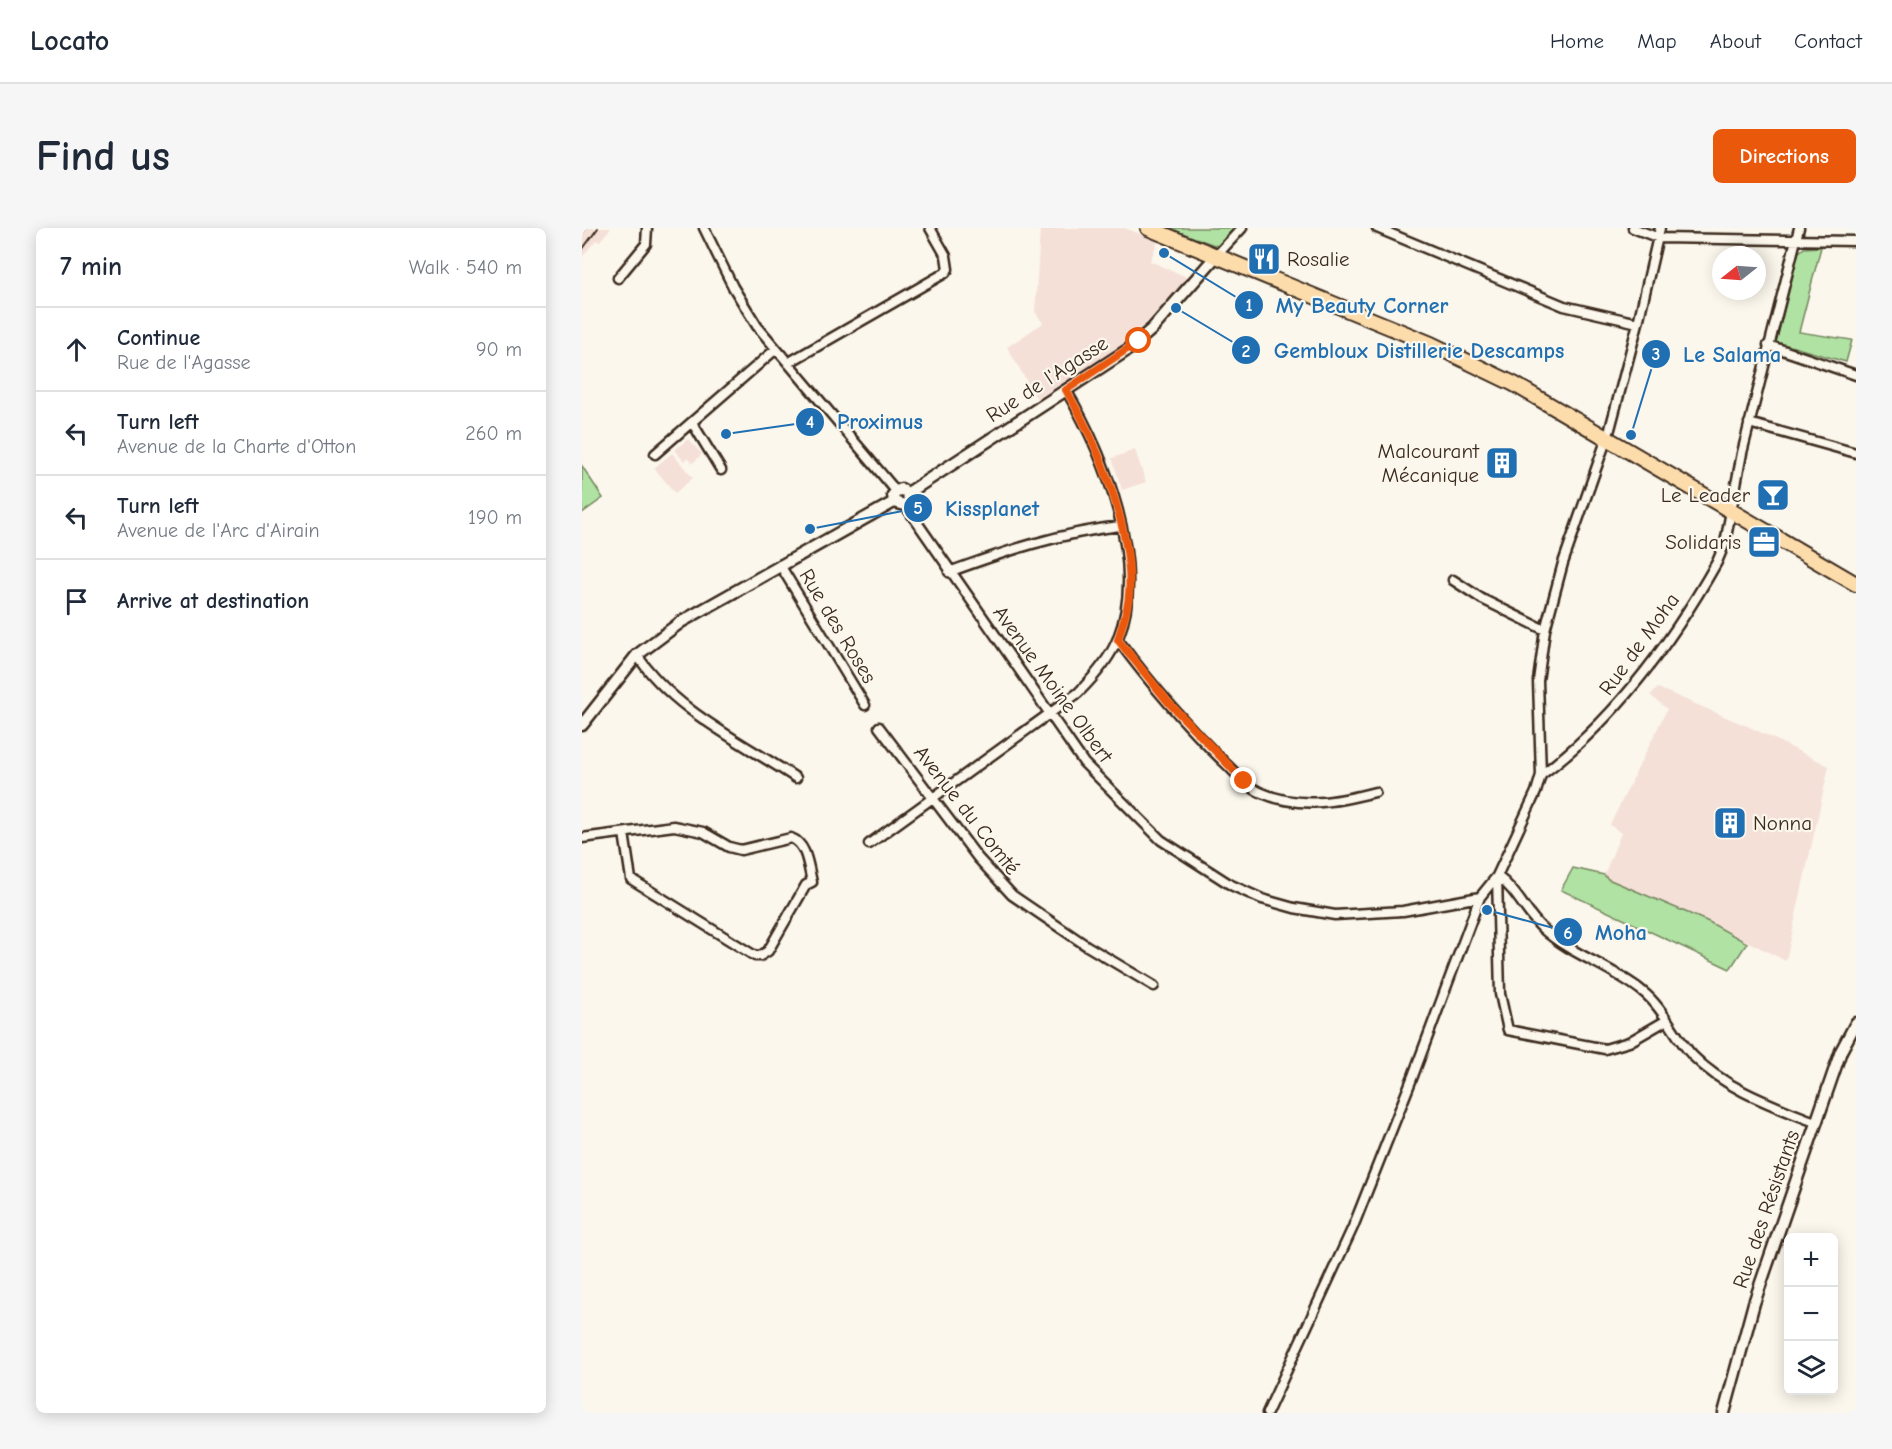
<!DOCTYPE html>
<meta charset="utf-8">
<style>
body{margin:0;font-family:"Comic Neue",sans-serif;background:#f6f6f7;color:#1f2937}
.controls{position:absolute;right:18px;bottom:18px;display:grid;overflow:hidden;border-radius:9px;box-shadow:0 3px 15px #0003}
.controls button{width:54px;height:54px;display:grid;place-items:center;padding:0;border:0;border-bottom:2px solid #e0e1e3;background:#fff;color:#1f2937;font:30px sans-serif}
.compass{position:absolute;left:1130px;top:18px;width:54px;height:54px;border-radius:50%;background:#fff;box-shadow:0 3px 15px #0003;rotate:253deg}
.stop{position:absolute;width:18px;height:18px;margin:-14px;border:4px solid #ea580c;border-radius:50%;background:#fff}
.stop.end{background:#ea580c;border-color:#fff;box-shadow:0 2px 6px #0008}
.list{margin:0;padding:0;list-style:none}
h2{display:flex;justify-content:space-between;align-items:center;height:78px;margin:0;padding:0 24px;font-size:26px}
h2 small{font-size:20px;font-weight:400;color:#747a83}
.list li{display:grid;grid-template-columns:39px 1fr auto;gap:18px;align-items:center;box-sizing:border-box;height:84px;padding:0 24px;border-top:2px solid #e0e1e3}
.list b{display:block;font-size:22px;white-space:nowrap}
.list p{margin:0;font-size:20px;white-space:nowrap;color:#747a83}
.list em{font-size:20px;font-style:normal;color:#747a83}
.icon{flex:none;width:33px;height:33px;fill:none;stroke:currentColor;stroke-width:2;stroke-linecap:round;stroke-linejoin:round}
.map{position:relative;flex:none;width:1274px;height:1185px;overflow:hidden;border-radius:9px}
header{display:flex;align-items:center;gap:36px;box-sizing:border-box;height:84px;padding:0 30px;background:#fff;border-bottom:2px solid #e0e1e3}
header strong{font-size:28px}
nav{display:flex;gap:33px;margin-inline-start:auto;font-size:21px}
.intro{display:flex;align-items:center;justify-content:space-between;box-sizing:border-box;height:144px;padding:0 36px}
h1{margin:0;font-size:42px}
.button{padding:15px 27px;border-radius:9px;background:#ea580c;color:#fff;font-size:21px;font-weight:700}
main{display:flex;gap:36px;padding:0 36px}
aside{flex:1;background:#fff;border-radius:9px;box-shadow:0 3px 15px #0003}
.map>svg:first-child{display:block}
</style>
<header>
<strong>Locato</strong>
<nav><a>Home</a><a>Map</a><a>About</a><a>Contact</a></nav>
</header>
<div class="intro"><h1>Find us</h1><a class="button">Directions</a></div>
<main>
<aside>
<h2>7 min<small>Walk · 540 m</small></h2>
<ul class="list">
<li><svg class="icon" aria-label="ahead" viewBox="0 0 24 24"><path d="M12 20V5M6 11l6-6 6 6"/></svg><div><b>Continue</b><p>Rue de l'Agasse</p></div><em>90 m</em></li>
<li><svg class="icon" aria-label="left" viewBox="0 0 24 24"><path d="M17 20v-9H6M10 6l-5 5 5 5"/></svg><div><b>Turn left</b><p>Avenue de la Charte d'Otton</p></div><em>260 m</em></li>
<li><svg class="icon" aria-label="left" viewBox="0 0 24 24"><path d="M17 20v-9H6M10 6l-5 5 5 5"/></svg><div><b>Turn left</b><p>Avenue de l'Arc d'Airain</p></div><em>190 m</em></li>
<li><svg class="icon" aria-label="arrive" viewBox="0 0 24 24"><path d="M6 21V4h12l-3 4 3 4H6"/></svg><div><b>Arrive at destination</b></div></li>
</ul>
</aside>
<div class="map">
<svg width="1274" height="1185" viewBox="0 0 1274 1185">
<rect width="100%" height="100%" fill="#fbf7ec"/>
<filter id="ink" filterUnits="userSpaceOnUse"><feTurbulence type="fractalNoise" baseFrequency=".0167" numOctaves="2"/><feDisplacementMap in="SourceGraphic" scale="12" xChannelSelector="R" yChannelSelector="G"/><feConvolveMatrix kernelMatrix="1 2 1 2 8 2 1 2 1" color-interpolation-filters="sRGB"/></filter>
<g filter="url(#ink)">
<path fill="#f5e0d8" d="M0,0H29L17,14L14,12L1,28L0,34Z
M458,0H543L576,13L568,33L607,50L544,116L455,171L425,119L461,95L453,84Z
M106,211L120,226L111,235L106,230L102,233L92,222Z
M553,222L564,254L540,262L530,230Z
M90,225L111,250L93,265L72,240Z
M1076,460L1172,501L1247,538L1204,733L1127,694L1026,651L1022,647L1039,605L1028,597L1085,481L1068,467Z"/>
<path fill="#b0e2a3" stroke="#768660" stroke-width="1.5" d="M586,0H655L638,19Z
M1239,19L1217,104L1270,112L1264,134L1194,114L1216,25L1222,20Z
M0,238L21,270L0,285Z
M991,640L1022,647L1026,651L1127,694L1165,715L1148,741L979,662Z"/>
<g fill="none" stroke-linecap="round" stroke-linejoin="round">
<g stroke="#3b2a1e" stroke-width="13">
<path id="minor" d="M122,0L151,59L175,98L314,263
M795,0L982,78L1056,95
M1051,0L1077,10L1274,13
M1078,0L1056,95L1028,201L981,335L963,402L956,453L959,547L954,564L915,648L918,766L926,802L1023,821L1047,814L1085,792
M635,27L660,0
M36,50L64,16L65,0
M1186,117L1274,147
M206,135L363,45L366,41L364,28L348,0
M1167,195L1274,225
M111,196L139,242
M73,226L194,121
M323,277L502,535L579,612L649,657L680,671L712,680L753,687L821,683L898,669L915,648
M198,337L283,477
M367,344C424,323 478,305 538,298
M871,352L900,371L963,402
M536,412C568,455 603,496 641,533C653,544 665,559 680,565C718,581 755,574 793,564
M55,427C91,482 160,514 214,550
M297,499L396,630L430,667L505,718L572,758
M959,547C1033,492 1090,414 1135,334L1143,315L1160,225L1217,0
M0,610L92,598L121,604L147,619L159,622L209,610C225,616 226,638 230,654L224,657L186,723L178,728H173L49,651L42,605
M287,616L496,465C512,449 528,431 536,410C566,335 523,228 484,162
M915,648C935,662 943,684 960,700C989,727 1029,738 1060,763C1082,780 1092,808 1111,828C1143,861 1193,878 1235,895
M685,1185L771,999L831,848L898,669"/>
</g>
<g stroke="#3b2a1e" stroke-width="15">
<path id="tertiary" d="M326,265L547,121L570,101L635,27
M312,274L311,267L319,261L326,265
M312,274L323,277L327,273L326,265
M0,497L55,427L99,394L312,274
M1142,1185L1172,1075L1259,823L1274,795"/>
</g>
<g stroke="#3b2a1e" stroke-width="18">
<path id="primary" d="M566,0L849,116L932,156L1274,356"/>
</g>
<use href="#minor" stroke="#fbf7ec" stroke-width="8"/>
<use href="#tertiary" stroke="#fbf7ec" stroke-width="10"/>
<use href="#primary" stroke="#fddcac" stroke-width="14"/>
<path stroke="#3b2a1e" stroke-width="2" d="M0,5L4,0
M0,22L16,0"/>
</g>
</g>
<g fill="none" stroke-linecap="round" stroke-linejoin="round" filter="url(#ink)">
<path stroke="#ea580c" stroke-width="8" d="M557,113L484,162C516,215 552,305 547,367C546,382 540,397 536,412L587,475L662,553"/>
</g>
<defs>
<g id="restaurant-square" transform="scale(1.725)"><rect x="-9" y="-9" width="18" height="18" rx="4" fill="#1f6fb2" stroke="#fbf7ec"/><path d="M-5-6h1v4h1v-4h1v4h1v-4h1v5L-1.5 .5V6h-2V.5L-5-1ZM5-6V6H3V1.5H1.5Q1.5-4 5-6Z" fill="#fff"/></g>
<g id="building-square" transform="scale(1.725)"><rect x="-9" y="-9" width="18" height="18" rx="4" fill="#1f6fb2" stroke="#fbf7ec"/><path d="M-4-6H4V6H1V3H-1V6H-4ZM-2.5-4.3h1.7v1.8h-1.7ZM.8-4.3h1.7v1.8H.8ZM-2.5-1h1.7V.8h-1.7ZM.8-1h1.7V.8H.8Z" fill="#fff"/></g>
<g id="bar-square" transform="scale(1.725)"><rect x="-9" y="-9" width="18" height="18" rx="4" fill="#1f6fb2" stroke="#fbf7ec"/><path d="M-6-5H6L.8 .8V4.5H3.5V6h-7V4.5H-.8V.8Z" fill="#fff"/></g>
<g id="office-square" transform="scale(1.725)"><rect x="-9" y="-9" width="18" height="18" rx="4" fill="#1f6fb2" stroke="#fbf7ec"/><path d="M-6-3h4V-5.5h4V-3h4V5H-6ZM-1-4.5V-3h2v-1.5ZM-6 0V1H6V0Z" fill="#fff"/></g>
</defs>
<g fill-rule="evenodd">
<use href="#restaurant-square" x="682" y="31"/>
<use href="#building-square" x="920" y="235"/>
<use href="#bar-square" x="1191" y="267"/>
<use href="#office-square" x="1182" y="314"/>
<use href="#building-square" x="1148" y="595"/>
</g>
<g text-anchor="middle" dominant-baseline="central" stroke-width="4.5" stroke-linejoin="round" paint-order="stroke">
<g font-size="21" fill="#3b2a1e" stroke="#fbf7ec" text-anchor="end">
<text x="705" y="31" text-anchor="start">Rosalie</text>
<text x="897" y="223">Malcourant<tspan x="897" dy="24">Mécanique</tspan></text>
<text x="1168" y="267">Le Leader</text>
<text x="1159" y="314">Solidaris</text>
<text x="1171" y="595" text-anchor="start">Nonna</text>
</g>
<g font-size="21" fill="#3b2a1e" stroke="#fbf7ec">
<text transform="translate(465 151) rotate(-33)">Rue de l'Agasse</text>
<text transform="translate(256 398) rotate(59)">Rue des Roses</text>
<text transform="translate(1057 416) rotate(-54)">Rue de Moha</text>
<text transform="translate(471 456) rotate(54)">Avenue Moine Olbert</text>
<text transform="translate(385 582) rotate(52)">Avenue du Comté</text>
<text transform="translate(1184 981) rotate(-71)">Rue des Résistants</text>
</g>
</g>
<path fill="none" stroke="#1f6fb2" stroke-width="2" d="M582 25L667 77M594 80L664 122M1049 207L1074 126M144 206L228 194M228 301L336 280M905 682L986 704"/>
<g fill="#1f6fb2" stroke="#fbf7ec" stroke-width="2">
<circle cx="582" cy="25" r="6"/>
<circle cx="594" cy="80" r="6"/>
<circle cx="1049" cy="207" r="6"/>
<circle cx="144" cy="206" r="6"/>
<circle cx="228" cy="301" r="6"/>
<circle cx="905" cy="682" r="6"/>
<circle cx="667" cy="77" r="15"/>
<circle cx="664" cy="122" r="15"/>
<circle cx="1074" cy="126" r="15"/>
<circle cx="228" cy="194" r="15"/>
<circle cx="336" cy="280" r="15"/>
<circle cx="986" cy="704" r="15"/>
</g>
<g font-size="18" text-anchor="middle" font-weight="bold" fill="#fff">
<text x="667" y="83">1</text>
<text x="664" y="129">2</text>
<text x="1074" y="132">3</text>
<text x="228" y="200">4</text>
<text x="336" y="286">5</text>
<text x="986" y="711">6</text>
</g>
<g font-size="22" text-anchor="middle" font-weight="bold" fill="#1f6fb2" stroke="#fbf7ec" stroke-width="4.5" stroke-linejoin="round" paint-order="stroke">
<text x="780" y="85">My Beauty Corner</text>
<text x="837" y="130">Gembloux Distillerie Descamps</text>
<text x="1150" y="134">Le Salama</text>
<text x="298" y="201">Proximus</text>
<text x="410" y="288">Kissplanet</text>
<text x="1039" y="712">Moha</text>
</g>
</svg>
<div class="controls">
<button>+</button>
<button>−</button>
<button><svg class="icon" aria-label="layers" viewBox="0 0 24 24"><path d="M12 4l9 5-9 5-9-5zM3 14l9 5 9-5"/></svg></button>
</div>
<svg class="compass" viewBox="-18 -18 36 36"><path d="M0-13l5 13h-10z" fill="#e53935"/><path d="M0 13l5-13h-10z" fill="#747a83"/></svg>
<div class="stop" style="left:557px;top:113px"></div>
<div class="stop end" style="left:662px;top:553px"></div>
</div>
</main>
